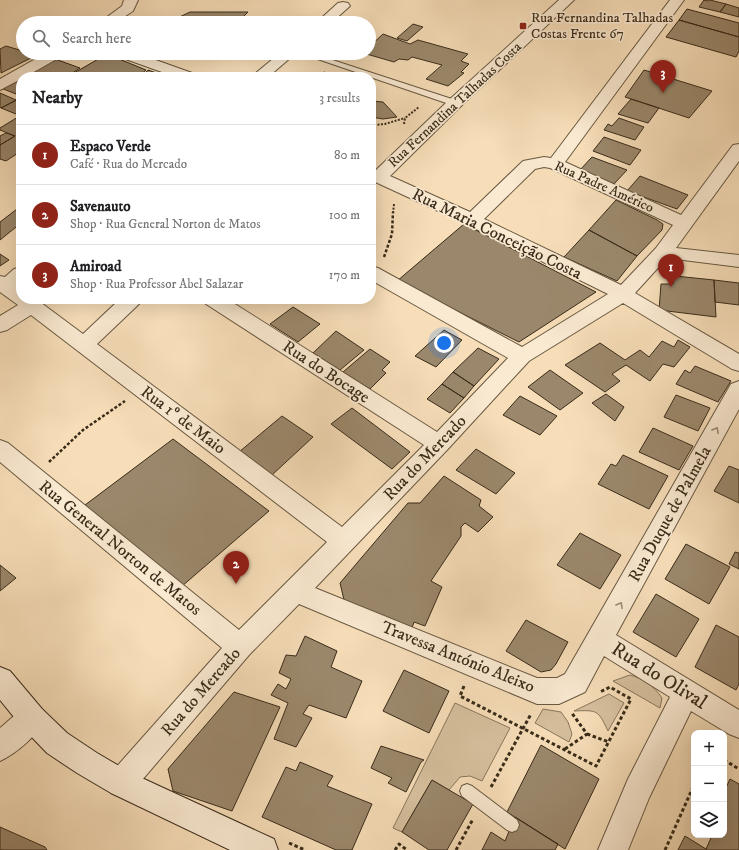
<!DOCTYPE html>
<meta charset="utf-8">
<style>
body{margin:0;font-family:"IM FELL DW Pica",serif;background:#f2f2f2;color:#202124}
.controls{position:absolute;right:12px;bottom:12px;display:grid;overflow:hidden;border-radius:8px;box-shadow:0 4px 16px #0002}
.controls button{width:36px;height:36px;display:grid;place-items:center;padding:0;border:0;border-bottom:1px solid #e0e0e0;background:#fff;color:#202124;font:20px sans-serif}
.you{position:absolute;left:444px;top:343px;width:14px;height:14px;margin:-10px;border:3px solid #fff;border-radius:50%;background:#1a73e8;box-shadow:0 0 0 6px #1a73e833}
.badge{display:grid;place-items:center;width:26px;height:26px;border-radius:50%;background:#8f2418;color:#fff;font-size:13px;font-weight:700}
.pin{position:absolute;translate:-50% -33px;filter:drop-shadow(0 1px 2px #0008)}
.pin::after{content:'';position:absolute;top:21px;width:14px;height:12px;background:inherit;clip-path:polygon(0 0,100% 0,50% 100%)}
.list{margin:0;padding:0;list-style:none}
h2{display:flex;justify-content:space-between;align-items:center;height:52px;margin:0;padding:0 16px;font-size:17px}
h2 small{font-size:13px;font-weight:400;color:#757577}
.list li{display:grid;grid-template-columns:26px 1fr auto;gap:12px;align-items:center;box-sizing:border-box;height:60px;padding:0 16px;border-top:1px solid #e0e0e0}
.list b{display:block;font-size:15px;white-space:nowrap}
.list p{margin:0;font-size:13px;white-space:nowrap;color:#757577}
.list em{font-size:13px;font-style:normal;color:#757577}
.icon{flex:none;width:22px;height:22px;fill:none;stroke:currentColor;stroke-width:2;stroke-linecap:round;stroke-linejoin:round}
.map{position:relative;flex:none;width:739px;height:850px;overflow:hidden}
.search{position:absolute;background:#fff;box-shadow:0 4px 16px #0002;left:16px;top:16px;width:360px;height:44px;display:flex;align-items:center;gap:10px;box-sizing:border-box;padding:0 14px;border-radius:22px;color:#757577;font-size:15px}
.panel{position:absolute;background:#fff;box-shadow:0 4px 16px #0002;left:16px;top:72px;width:360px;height:232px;border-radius:16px}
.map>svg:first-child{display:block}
</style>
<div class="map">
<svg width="739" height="850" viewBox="0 0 739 850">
<rect width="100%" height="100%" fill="#f7deb9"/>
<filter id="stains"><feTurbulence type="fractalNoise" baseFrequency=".005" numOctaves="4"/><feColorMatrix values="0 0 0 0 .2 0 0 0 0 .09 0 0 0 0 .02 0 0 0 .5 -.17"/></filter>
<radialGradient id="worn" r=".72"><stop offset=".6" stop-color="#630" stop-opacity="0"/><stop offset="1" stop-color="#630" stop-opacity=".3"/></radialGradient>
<path fill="#d7c09e" stroke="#88765c" d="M630,675C644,679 654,686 662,698L660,708L613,681Z
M609,694L624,703L608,731C598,710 598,710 574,711Z
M455,703L510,728L482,781L470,776L460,777L449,790L432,780L402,832L393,828Z
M543,709L561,712L568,722L572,734L569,742L535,723Z"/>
<path fill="#9b886c" stroke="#382b19" d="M704,0L708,1L710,0L726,4L720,12L699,7Z
M726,4L739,8V17L720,12Z
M687,9L739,23V37L679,20Z
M190,12H248L237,23H167Z
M679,20L739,37V51L736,57L666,37Z
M413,24L423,27L407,41L397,38Z
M383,34L410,44L418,40L468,54L461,61L469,64L461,72L464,73L448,86L426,79L442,65L412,57L408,60L399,59L394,62L363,53H369V47Z
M6,46L23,51V53L35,56L1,73L0,49Z
M107,54L146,70L138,77H67Z
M55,59L80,68L66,77H31L27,75Z
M148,70L162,75L160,77H141Z
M644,70L712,91L689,118L625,97Z
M325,72L329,77H312L315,75Z
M17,79L21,81V96L1,88Z
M0,93L16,100L1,108L0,107Z
M631,99L659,108L648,123L618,114Z
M17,100L21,102V116L1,108Z
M371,101L383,102L397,117L383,119L371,117Z
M18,117L21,118V151L6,161L0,159V145L15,136L0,130V128Z
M619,118L644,127L635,140L604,130L608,124L612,126Z
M6,133L15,136L0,145V136Z
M604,137L641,150L630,165L593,151Z
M592,157L627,170L614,184L580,170Z
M640,176L688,195L677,209L627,191Z
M616,200L657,220L663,224L662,230L637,256L589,230Z
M21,206V223L0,240V222Z
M464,224L596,292L519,342L397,281Z
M589,230L637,256L617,281L564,257Z
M0,254L9,260L0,266Z
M675,276L714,280L716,317L659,310L661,284H673Z
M714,280L739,283V305L715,302Z
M293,307L320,324L298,342L270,324Z
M444,330L462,340L436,367L415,356Z
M336,331L364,350L340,370L313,353Z
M678,340L690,347L674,367L663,364L650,381L626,365L612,374L620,381L605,392L565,365L600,343L625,360L640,350L649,357L662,341L674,347Z
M478,348L499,359L474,386L453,372Z
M370,349L390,362L382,370L386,373L370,389L343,372Z
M695,366L731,381L718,402L676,384L685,370L690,373Z
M550,370L583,393L560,410L528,387Z
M453,372L474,386L464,398L442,384Z
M442,384L464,398L450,413L427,399Z
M606,394L624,407L615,421L592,403Z
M676,395L710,408L698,431L664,417Z
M520,396L557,416L540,435L503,415Z
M352,408L410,452L392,469L331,424Z
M282,416L313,437L272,475L239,452Z
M653,428L693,446L679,470L639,452Z
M173,439L269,511L181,587L85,505Z
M476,449L515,473L496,494L456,470Z
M623,455L668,476L649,509L598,484L611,464L616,466Z
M729,466L739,470V503L714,491Z
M444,476L481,500L479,506L493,517L478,532L465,523L461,527V536L431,581L442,587L425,626L414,622L412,628L345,604L340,583L408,503H420Z
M580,533L621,555L600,589L557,565Z
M686,544L730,567L709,604L665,579Z
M735,552L739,553V569L729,564Z
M0,565L16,578L0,591Z
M656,594L699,619L676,657L633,632Z
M526,620L568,642L556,664L551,670L541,672L506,651Z
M716,625L739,637V684L736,690L695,667Z
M305,636L337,651L331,667L362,681L346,718L309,705L303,714L312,718L296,747L274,739L288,703L271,695L278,684L286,689L291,679L279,673L286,655L296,656Z
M404,670L449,691L429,733L383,711Z
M234,692L280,707L232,811L173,791L168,769Z
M541,745L599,779L565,849L507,812Z
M381,746L424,760L421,762L406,792L388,783L392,778L371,768Z
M300,762L333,776L327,786L372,804L352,850H336L262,817L286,767L296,771Z
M730,779L739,784V850H707L706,849L711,838L709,835H724V792Z
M432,780L473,804L447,850H429L402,832Z
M515,817L558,844L555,850H482L491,832L505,841Z
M0,827L45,847L47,850H0Z
M685,836L706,849L707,850H678Z"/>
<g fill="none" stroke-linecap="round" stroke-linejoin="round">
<g stroke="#685841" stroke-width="2">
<path id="lane" d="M300,53H311L458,101L459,103L455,105H452Z
M467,784L472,786L517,820L519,825L517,830L512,832L507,830L462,796L460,791L462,786Z"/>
</g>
<g stroke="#685841" stroke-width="2">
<path id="street" d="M124,0H138L133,11L115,23H99L122,6Z
M559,0H574L461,106L390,176L470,212L523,161L544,157L551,158L670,0H684L565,162L681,215L733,145L739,144V161L676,248L739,255V267L667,258L635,293L739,354V371L732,369L623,303L529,361L447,450L315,588L537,678H557L565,674L731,384L739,381V409L616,635L739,710V738L729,734L691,711L649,798L628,850H598L628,779L670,697L604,656L585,692L559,704H537L299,604L249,655L131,793L121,797L111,793L106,783L111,773L222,648L0,462V440L8,443L239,630L327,542L31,315L7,330L0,332V316L18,305L0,292V276L5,277L14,269L21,267V283L18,286L21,288V299H36L83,334L120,299H142L139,304L97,344L342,527L424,445L206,304L203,299H227L437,432L508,358L371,280V266L378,268L522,347L608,294L466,224L371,180V169L376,170L449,100ZM544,167L550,168L673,225L656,248L621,285L484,219L535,169Z
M343,2L348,3L350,6L331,23H316L338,3Z
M46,53H64L62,56L25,77H21V79L0,90V79Z
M115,53H136L195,74L198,77H176L117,56Z
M280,53H296L268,77H251Z
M32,705L42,709L46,718C39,734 16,754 0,761V728L22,709Z"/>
</g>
<g stroke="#382b19" stroke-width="2">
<path id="secondary" d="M0,667L10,671L42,709L67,733L97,753L131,773L274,839L278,850H230L111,793L77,773L47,753L22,727L0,700Z"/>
</g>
<path stroke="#382b19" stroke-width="2" stroke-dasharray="2 1.5" stroke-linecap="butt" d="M371,123L374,125L371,126
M404,124L405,118L419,107
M374,125L385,124L405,118
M393,213L394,204"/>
<path stroke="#382b19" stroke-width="2.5" stroke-dasharray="3 2" stroke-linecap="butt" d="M384,257L392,234L393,212
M49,462L83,430L125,401"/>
<path stroke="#382b19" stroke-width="3" stroke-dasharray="3.5 2.5" stroke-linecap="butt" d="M464,686L460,696L596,766L631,699L610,687L600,692
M587,734L609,742
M565,749L587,734L571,712
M724,760L739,769
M491,787L531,714
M289,843L305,850
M395,850L399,844L407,850
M456,850L473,819
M665,850L694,785"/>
<use href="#lane" fill="#faead2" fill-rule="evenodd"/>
<use href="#street" fill="#faead2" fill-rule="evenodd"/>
<use href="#secondary" fill="#faead2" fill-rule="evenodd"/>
</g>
<defs><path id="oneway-chevron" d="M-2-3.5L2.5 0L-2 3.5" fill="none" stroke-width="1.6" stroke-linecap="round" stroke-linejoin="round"/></defs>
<g stroke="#998a76">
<use href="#oneway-chevron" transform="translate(716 430) rotate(-61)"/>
<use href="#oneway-chevron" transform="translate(620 605) rotate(-61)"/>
</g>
<rect fill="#8f2418" stroke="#faead2" stroke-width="1.5" x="519" y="22" width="8" height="8" rx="2"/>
<g text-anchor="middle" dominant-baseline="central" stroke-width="3.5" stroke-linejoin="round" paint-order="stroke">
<g font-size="14" fill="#382b19" stroke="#faead2" text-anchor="start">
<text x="531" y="18">Rua Fernandina Talhadas<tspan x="531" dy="16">Costas Frente 67</tspan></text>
</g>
<g font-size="14" fill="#382b19" stroke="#faead2">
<text transform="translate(455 105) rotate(-43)">Rua Fernandina Talhadas Costa</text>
<text transform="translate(604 187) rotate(24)">Rua Padre Américo</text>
</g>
<g font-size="17" fill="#382b19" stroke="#faead2">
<text transform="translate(497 234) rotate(26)">Rua Maria Conceição Costa</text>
<text transform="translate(326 372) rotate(33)">Rua do Bocage</text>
<text transform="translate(183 420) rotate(37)">Rua 1º de Maio</text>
<text transform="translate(425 458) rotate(-46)">Rua do Mercado</text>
<text transform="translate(670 514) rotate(-61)">Rua Duque de Palmela</text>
<text transform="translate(120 548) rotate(39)">Rua General Norton de Matos</text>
<text transform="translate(458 657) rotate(22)">Travessa António Aleixo</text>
<text transform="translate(201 692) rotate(-49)">Rua do Mercado</text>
</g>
<g font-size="20" fill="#382b19" stroke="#faead2">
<text transform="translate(659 676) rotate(32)">Rua do Olival</text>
</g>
</g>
<rect width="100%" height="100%" filter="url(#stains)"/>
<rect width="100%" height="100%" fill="url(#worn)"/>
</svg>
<div class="controls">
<button>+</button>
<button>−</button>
<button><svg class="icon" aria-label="layers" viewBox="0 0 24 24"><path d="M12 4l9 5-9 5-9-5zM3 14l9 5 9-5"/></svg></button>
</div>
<div class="you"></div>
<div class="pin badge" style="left:671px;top:287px">1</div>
<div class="pin badge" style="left:236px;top:584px">2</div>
<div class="pin badge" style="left:663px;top:93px">3</div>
<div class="search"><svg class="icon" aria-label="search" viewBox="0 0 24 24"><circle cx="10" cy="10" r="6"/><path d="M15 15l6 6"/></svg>Search here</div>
<section class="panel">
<h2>Nearby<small>3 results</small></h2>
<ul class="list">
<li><span class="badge">1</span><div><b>Espaco Verde</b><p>Café · Rua do Mercado</p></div><em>80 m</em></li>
<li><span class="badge">2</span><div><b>Savenauto</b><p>Shop · Rua General Norton de Matos</p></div><em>100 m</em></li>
<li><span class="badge">3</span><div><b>Amiroad</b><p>Shop · Rua Professor Abel Salazar</p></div><em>170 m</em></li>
</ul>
</section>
</div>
